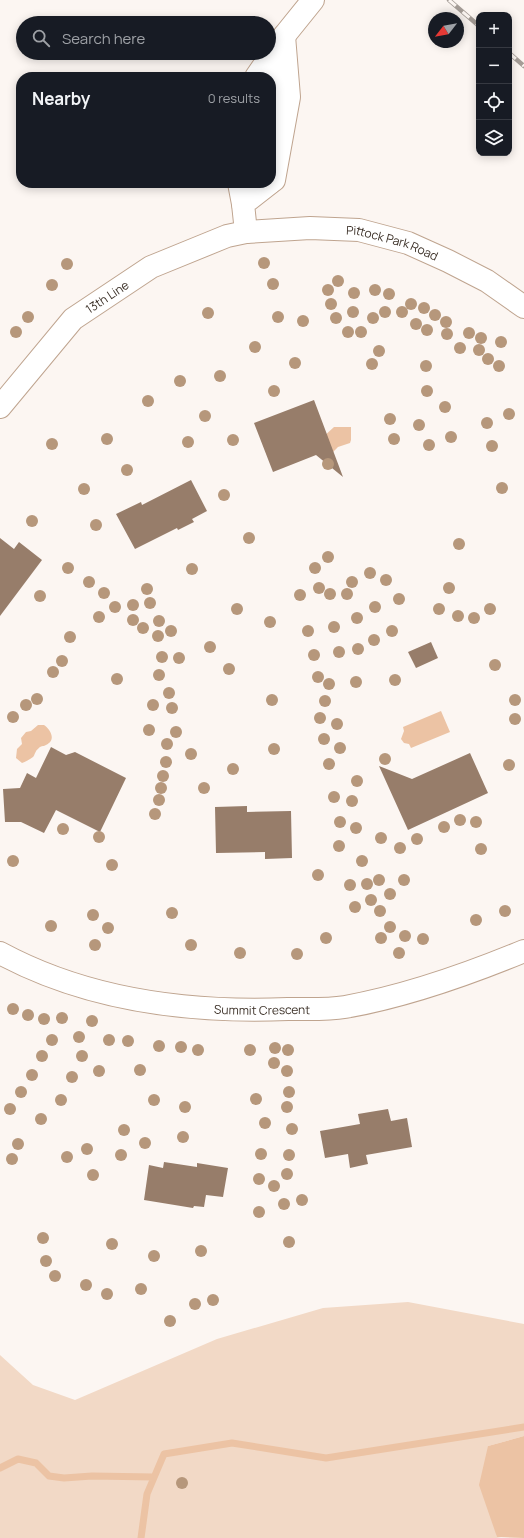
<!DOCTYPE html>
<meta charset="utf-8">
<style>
body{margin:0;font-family:Manrope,sans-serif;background:#242831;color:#f1f3f6}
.controls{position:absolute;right:12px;top:12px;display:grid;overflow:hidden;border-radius:8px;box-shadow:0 2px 10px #0003}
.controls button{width:36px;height:36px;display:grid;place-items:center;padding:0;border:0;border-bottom:1px solid #363941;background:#171b24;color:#f1f3f6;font:20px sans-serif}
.compass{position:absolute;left:428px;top:12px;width:36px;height:36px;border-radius:50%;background:#171b24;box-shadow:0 2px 10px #0003;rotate:239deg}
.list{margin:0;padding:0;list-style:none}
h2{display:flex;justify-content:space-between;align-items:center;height:52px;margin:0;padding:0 16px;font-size:17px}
h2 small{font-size:13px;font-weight:400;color:#9ea1a6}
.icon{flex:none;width:22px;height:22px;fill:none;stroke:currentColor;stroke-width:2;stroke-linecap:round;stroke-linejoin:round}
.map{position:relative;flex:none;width:524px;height:1538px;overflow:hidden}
.search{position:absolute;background:#171b24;box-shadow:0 2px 10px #0003;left:16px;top:16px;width:260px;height:44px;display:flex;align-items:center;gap:10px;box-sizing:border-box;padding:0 14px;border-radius:22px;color:#9ea1a6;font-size:15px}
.panel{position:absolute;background:#171b24;box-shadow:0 2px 10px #0003;left:16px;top:72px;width:260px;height:116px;border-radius:16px}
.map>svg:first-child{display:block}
</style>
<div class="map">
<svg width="524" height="1538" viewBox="0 0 524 1538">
<rect width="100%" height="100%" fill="#fcf6f2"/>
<path fill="#f2d9c6" d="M408,1302L524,1324V1436L488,1446L497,1537L501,1538H0V1355L33,1385L75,1400L217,1339L323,1308Z"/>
<path fill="#ecc3a4" d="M334,427H351V440L350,443L338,447L329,456L322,438Z
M441,711L450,732L411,748L409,744L404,743L401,739L404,731L403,727Z
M38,725H44C50,729 57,740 46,745C43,747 41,745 38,749C35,751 35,755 33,757C30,759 25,762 22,763L16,758L17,749L22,744L21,738L26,732L31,731Z
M524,1436V1538L497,1537L479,1485L488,1446Z"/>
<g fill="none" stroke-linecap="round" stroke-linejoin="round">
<path stroke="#ecc3a4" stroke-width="7" d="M0,1468L18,1459L36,1463L49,1476L64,1478L92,1476L154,1477
M141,1538L147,1494L164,1454L232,1443L326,1458L524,1427"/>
</g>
<path fill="#977d6a" d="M314,400L343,477L316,455L273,472L254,423Z
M191,480L207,511L192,519L194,522L178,530L177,528L135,549L116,514L141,502L142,505Z
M0,538L14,549L19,542L42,560L0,616Z
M431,642L438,658L416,668L408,652Z
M51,747L66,755L75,752L126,778L100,832L56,810L44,833L21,822H5L3,789L20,788L27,773L36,778Z
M470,753L488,793L408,830L379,766L412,779Z
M247,806V812L291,811L292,858L265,859V852L216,853L215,807Z
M388,1109L391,1121L407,1118L412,1147L366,1155L368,1164L350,1168L348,1154L325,1158L320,1131L360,1124L358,1114Z
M164,1162L197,1167V1163L228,1168L223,1197L206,1195L204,1207L194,1206L193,1208L144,1200L149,1165L163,1168Z"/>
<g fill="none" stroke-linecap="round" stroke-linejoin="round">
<g stroke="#bfa48f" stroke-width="24">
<g id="minor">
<path d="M256,77L284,36L313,0"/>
<path d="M271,110L279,65"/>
<path d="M271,182L274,180L289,97L284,36"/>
<path d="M239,183L243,204"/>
<path d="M246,232L243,204L270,183"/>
<path id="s1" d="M0,953C87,1000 190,1013 288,1009C306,1009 327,1010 345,1007C407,996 466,975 524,951"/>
</g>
</g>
<g stroke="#bfa48f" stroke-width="24">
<g id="major">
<path id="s2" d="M0,407L73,319L151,267L227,236L246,232L310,228L359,230L408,243L448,261L487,281L524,307"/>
</g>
</g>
<use href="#minor" stroke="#fff" stroke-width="22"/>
<use href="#major" stroke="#fff" stroke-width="22"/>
<g stroke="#a59d97" stroke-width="4.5">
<path id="rail" d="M449,0L479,26
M509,53L524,66"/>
</g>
<use href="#rail" stroke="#fcf6f2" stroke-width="3" stroke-dasharray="9" stroke-linecap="butt"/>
</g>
<g fill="#b6977b">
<circle cx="264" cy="263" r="6"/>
<circle cx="67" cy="264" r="6"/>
<circle cx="338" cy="281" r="6"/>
<circle cx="273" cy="284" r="6"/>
<circle cx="52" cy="285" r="6"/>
<circle cx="328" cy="290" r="6"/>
<circle cx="375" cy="290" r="6"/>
<circle cx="354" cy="293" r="6"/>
<circle cx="389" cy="294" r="6"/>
<circle cx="331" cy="304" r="6"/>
<circle cx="411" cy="304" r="6"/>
<circle cx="424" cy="308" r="6"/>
<circle cx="353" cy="312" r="6"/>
<circle cx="385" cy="312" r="6"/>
<circle cx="402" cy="312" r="6"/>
<circle cx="208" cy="313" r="6"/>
<circle cx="435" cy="315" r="6"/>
<circle cx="28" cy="317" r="6"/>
<circle cx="278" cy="317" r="6"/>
<circle cx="336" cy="318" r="6"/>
<circle cx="373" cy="318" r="6"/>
<circle cx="303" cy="321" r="6"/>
<circle cx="446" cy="322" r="6"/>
<circle cx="416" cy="324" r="6"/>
<circle cx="427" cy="330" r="6"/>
<circle cx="16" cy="332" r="6"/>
<circle cx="348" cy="332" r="6"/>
<circle cx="361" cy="332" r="6"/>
<circle cx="469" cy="333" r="6"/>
<circle cx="447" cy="334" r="6"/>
<circle cx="481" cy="338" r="6"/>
<circle cx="501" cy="342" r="6"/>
<circle cx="255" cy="347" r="6"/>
<circle cx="460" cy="348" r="6"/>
<circle cx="479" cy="350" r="6"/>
<circle cx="379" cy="351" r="6"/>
<circle cx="488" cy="359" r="6"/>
<circle cx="295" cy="363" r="6"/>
<circle cx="372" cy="364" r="6"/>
<circle cx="426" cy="366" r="6"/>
<circle cx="499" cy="366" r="6"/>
<circle cx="220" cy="376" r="6"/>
<circle cx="180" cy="381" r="6"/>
<circle cx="274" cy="391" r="6"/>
<circle cx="427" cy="391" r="6"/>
<circle cx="148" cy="401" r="6"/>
<circle cx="445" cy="407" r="6"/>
<circle cx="509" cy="414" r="6"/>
<circle cx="205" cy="416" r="6"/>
<circle cx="390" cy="419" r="6"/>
<circle cx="487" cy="423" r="6"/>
<circle cx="419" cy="425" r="6"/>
<circle cx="451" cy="437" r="6"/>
<circle cx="107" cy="439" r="6"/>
<circle cx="394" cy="439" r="6"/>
<circle cx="233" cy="440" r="6"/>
<circle cx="188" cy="442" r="6"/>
<circle cx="52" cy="444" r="6"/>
<circle cx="429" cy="445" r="6"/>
<circle cx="492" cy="446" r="6"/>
<circle cx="328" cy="464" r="6"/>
<circle cx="127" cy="470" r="6"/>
<circle cx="502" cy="488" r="6"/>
<circle cx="84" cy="489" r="6"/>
<circle cx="224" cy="495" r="6"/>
<circle cx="32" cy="521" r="6"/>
<circle cx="96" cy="525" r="6"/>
<circle cx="249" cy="538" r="6"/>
<circle cx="459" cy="544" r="6"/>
<circle cx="328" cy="557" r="6"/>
<circle cx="68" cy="568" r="6"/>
<circle cx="315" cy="568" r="6"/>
<circle cx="192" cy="569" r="6"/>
<circle cx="370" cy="573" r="6"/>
<circle cx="386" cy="580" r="6"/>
<circle cx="89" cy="582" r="6"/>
<circle cx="352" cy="582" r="6"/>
<circle cx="319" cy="588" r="6"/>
<circle cx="449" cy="588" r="6"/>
<circle cx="147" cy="589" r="6"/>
<circle cx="104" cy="593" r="6"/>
<circle cx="330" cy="594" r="6"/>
<circle cx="347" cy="594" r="6"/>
<circle cx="300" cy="595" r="6"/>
<circle cx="40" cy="596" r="6"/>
<circle cx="399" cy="599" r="6"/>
<circle cx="150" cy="603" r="6"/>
<circle cx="133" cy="605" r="6"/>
<circle cx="115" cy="607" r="6"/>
<circle cx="375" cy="607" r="6"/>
<circle cx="237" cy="609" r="6"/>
<circle cx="439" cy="609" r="6"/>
<circle cx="490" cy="609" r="6"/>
<circle cx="458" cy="616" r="6"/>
<circle cx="99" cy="617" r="6"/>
<circle cx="357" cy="618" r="6"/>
<circle cx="474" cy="618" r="6"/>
<circle cx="133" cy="620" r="6"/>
<circle cx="159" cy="621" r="6"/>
<circle cx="270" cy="622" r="6"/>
<circle cx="334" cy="627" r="6"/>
<circle cx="143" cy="628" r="6"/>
<circle cx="171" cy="631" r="6"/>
<circle cx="308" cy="631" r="6"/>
<circle cx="392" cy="631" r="6"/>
<circle cx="158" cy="636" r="6"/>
<circle cx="70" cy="637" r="6"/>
<circle cx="374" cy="640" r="6"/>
<circle cx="210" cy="647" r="6"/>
<circle cx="358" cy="649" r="6"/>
<circle cx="339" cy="652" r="6"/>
<circle cx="314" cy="655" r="6"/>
<circle cx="162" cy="657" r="6"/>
<circle cx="179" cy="658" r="6"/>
<circle cx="62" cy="661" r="6"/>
<circle cx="495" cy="665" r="6"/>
<circle cx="229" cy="669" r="6"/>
<circle cx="53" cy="672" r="6"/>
<circle cx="159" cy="675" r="6"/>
<circle cx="318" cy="677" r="6"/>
<circle cx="117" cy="679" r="6"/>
<circle cx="395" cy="680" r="6"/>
<circle cx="356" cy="682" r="6"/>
<circle cx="329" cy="684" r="6"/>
<circle cx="169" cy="693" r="6"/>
<circle cx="37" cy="699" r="6"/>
<circle cx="272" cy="700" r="6"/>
<circle cx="515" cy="700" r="6"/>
<circle cx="325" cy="701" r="6"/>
<circle cx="26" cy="705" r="6"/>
<circle cx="153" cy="705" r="6"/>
<circle cx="172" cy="708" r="6"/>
<circle cx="13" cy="717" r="6"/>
<circle cx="320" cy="718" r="6"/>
<circle cx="515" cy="719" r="6"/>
<circle cx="337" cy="724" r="6"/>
<circle cx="149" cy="730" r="6"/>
<circle cx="176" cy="732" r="6"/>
<circle cx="324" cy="739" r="6"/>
<circle cx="167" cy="744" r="6"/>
<circle cx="340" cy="748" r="6"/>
<circle cx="274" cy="749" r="6"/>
<circle cx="191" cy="754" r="6"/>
<circle cx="385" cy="759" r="6"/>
<circle cx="166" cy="762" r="6"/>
<circle cx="329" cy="764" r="6"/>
<circle cx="509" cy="765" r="6"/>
<circle cx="233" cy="769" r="6"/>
<circle cx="163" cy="776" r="6"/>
<circle cx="357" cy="781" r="6"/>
<circle cx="161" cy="788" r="6"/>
<circle cx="204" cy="788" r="6"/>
<circle cx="334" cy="797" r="6"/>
<circle cx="159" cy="800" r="6"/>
<circle cx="352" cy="801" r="6"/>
<circle cx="155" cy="814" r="6"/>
<circle cx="460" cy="820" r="6"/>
<circle cx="340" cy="822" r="6"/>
<circle cx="476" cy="822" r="6"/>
<circle cx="444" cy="827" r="6"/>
<circle cx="356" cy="828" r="6"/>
<circle cx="63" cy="829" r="6"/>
<circle cx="99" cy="837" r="6"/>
<circle cx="381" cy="838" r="6"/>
<circle cx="417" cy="839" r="6"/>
<circle cx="339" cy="846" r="6"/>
<circle cx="400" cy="848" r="6"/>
<circle cx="481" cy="849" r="6"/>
<circle cx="13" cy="861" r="6"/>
<circle cx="362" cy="861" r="6"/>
<circle cx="112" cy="865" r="6"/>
<circle cx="318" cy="875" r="6"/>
<circle cx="379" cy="880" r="6"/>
<circle cx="404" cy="880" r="6"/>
<circle cx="367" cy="884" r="6"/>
<circle cx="350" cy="885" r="6"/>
<circle cx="390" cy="894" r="6"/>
<circle cx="371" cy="900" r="6"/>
<circle cx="355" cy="907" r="6"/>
<circle cx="380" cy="911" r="6"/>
<circle cx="505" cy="911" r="6"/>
<circle cx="172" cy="913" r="6"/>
<circle cx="93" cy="915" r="6"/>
<circle cx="476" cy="920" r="6"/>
<circle cx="51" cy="926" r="6"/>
<circle cx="390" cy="927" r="6"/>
<circle cx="108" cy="928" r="6"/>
<circle cx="405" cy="936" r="6"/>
<circle cx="326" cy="938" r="6"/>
<circle cx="381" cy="938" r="6"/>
<circle cx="423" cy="939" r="6"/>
<circle cx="95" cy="945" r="6"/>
<circle cx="191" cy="945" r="6"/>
<circle cx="240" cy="953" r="6"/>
<circle cx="399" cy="953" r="6"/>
<circle cx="297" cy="954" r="6"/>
<circle cx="13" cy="1009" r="6"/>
<circle cx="28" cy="1015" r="6"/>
<circle cx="62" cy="1018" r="6"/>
<circle cx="44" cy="1019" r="6"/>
<circle cx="92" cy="1021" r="6"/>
<circle cx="79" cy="1037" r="6"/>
<circle cx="52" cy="1040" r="6"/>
<circle cx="109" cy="1040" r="6"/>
<circle cx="128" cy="1041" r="6"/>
<circle cx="159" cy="1046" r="6"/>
<circle cx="181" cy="1047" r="6"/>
<circle cx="275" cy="1048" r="6"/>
<circle cx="198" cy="1050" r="6"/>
<circle cx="250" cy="1050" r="6"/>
<circle cx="288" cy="1050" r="6"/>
<circle cx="42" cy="1056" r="6"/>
<circle cx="82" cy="1056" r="6"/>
<circle cx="274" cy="1063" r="6"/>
<circle cx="140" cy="1070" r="6"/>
<circle cx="99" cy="1071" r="6"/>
<circle cx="287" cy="1071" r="6"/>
<circle cx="32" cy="1075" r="6"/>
<circle cx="72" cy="1077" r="6"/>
<circle cx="21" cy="1092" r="6"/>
<circle cx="289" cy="1092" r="6"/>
<circle cx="256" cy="1099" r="6"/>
<circle cx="61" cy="1100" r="6"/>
<circle cx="154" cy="1100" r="6"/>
<circle cx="185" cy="1107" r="6"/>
<circle cx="287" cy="1107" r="6"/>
<circle cx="10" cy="1109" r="6"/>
<circle cx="41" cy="1119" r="6"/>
<circle cx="265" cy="1123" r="6"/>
<circle cx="292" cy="1129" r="6"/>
<circle cx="124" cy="1130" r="6"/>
<circle cx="183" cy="1137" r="6"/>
<circle cx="145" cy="1143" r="6"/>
<circle cx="18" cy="1144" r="6"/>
<circle cx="87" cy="1149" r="6"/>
<circle cx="261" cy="1154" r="6"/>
<circle cx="121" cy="1155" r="6"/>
<circle cx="289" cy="1155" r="6"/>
<circle cx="67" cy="1157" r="6"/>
<circle cx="12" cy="1159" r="6"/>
<circle cx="287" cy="1174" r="6"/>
<circle cx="93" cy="1175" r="6"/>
<circle cx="259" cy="1179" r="6"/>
<circle cx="274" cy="1186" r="6"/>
<circle cx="302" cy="1200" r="6"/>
<circle cx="284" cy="1204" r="6"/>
<circle cx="259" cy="1212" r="6"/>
<circle cx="43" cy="1238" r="6"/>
<circle cx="289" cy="1242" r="6"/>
<circle cx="112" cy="1244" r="6"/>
<circle cx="201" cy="1251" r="6"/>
<circle cx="154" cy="1256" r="6"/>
<circle cx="46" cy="1261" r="6"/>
<circle cx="55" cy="1276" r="6"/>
<circle cx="86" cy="1285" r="6"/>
<circle cx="141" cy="1289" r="6"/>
<circle cx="107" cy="1294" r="6"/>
<circle cx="213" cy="1300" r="6"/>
<circle cx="195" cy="1304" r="6"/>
<circle cx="170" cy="1321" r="6"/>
<circle cx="182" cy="1483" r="6"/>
</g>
<g text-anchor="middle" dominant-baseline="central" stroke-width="3" stroke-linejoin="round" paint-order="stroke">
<g font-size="12" fill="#3c3128" stroke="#fcf6f2">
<text stroke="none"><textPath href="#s2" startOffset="458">Pittock Park Road</textPath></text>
<text stroke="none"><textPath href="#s2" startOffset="155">13th Line</textPath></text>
<text stroke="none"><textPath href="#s1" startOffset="271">Summit Crescent</textPath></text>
</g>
</g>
</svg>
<div class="controls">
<button>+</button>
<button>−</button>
<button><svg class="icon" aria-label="locate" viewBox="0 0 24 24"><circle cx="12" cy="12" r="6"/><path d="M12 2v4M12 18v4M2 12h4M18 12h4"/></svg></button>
<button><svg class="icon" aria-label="layers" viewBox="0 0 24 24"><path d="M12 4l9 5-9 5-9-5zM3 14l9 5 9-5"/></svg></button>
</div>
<svg class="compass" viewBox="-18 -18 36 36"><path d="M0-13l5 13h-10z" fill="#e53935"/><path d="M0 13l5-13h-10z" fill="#9ea1a6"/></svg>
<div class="search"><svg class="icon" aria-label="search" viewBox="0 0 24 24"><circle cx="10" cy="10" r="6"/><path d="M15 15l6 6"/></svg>Search here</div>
<section class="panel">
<h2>Nearby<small>0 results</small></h2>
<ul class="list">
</ul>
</section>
</div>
